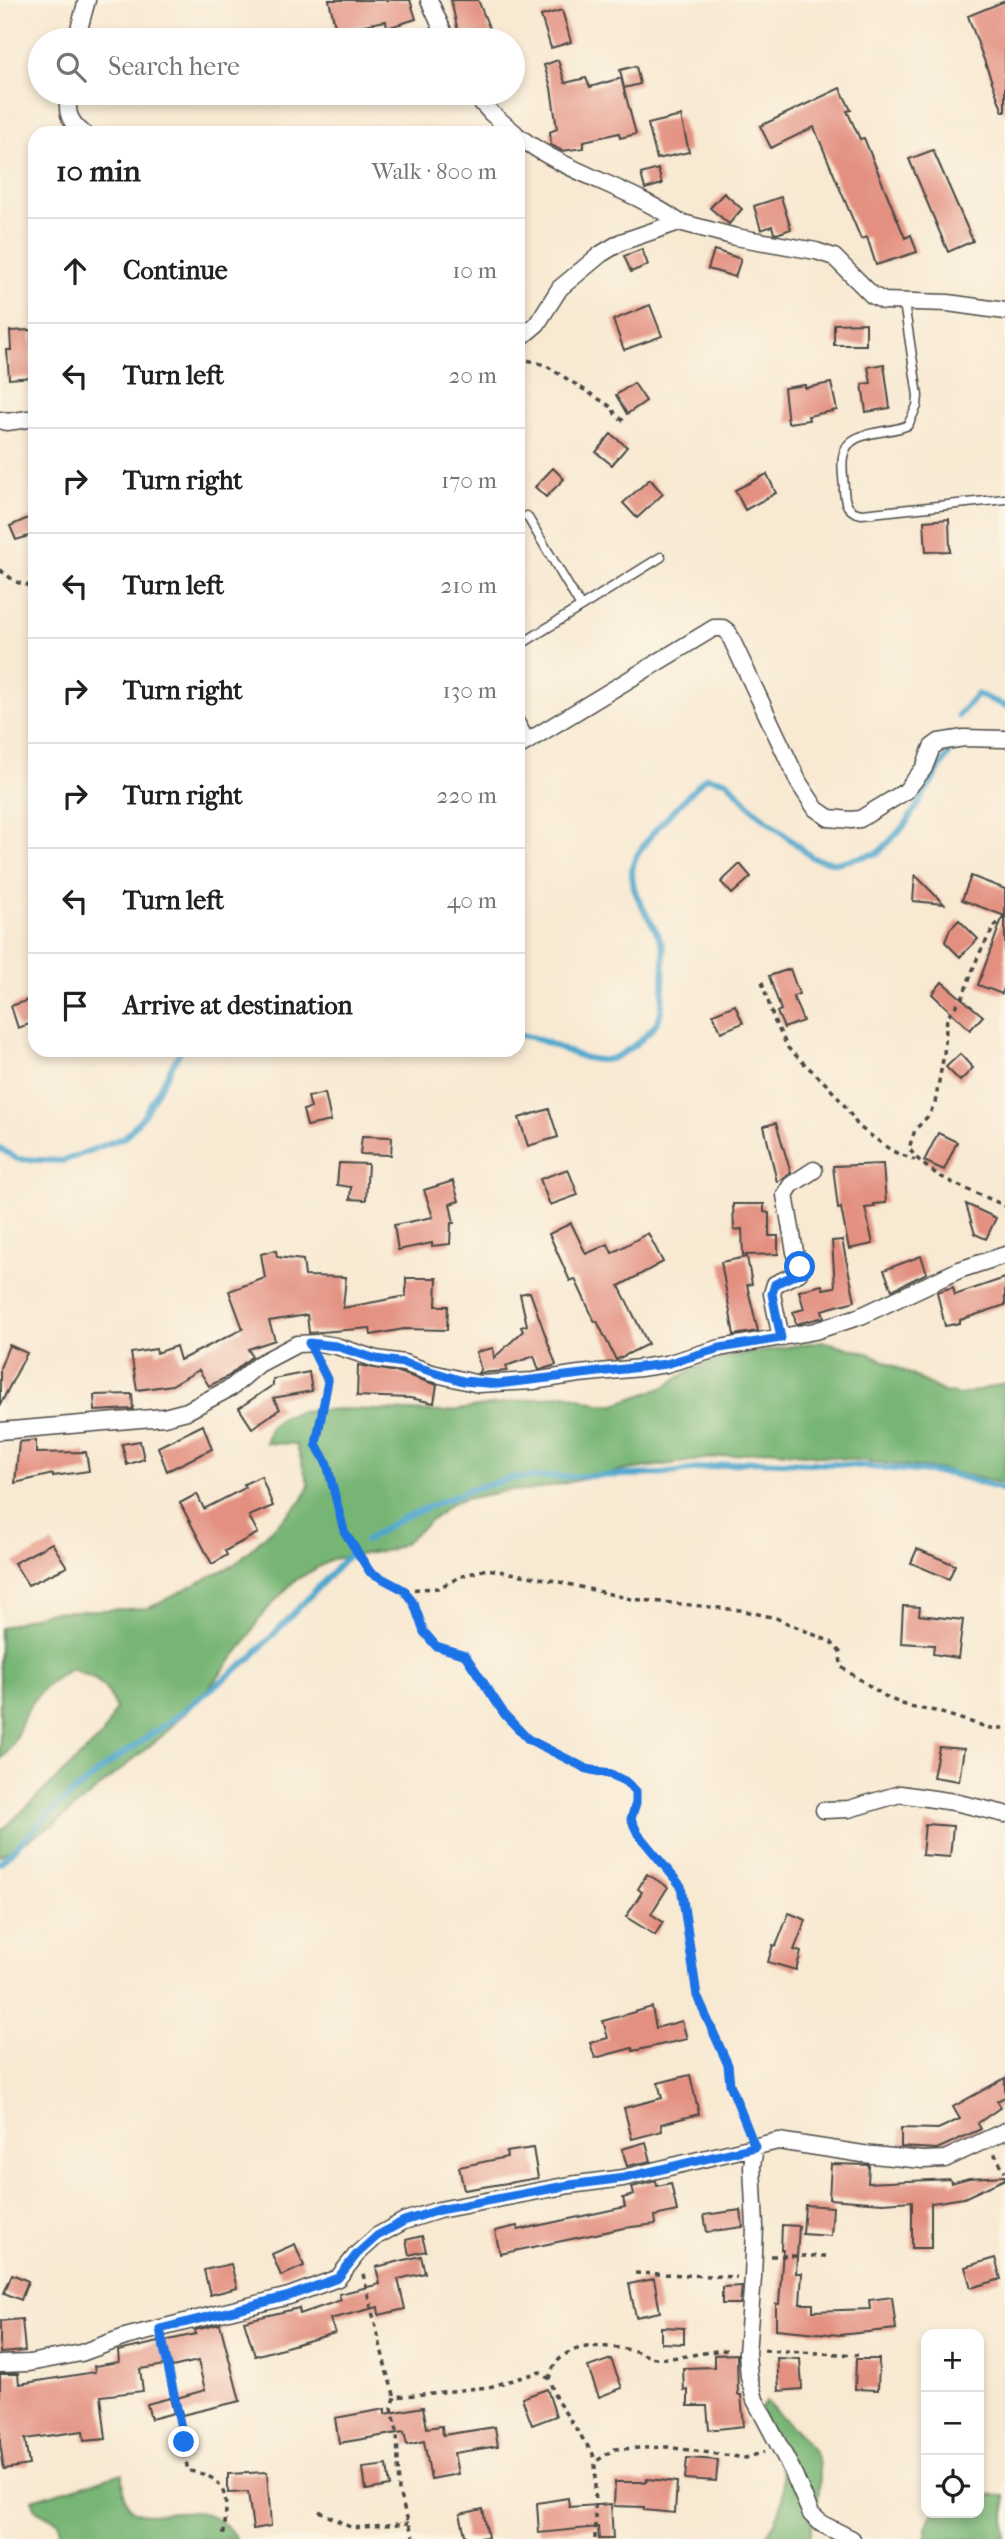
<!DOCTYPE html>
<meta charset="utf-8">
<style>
body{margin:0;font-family:"IM FELL French Canon",serif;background:#f2f2f2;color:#202124}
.controls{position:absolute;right:21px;bottom:21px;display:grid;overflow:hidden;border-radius:14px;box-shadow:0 4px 10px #0003}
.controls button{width:63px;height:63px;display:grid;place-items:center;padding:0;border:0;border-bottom:2px solid #e0e0e0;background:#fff;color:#202124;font:35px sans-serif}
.stop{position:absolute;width:21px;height:21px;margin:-16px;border:5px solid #1a73e8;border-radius:50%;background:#fff}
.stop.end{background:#1a73e8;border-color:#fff;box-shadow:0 2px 7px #0008}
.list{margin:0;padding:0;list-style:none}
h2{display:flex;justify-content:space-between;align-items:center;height:91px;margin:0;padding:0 28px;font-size:30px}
h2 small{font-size:23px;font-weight:400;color:#757577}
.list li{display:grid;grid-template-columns:46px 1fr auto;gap:21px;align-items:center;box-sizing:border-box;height:105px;padding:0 28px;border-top:2px solid #e0e0e0}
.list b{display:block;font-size:26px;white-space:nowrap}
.list em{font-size:23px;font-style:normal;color:#757577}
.icon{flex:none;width:38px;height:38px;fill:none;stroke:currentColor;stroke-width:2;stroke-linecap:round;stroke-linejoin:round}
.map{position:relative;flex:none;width:1005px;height:2539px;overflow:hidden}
.search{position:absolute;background:#fff;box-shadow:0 4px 10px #0003;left:28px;top:28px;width:497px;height:77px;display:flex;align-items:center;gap:18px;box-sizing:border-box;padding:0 24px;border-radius:38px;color:#757577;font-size:26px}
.panel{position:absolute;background:#fff;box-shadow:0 4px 10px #0003;left:28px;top:126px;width:497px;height:931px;border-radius:21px}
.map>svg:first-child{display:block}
</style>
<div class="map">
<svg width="1005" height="2539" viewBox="0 0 1005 2539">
<rect width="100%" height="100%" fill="#fcf5e5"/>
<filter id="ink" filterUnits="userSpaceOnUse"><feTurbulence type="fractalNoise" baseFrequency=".0143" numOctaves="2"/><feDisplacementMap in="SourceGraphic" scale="14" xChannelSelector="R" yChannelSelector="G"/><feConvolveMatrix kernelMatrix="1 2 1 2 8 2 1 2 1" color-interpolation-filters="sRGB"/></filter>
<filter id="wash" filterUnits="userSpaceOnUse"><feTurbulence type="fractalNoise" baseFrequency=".00686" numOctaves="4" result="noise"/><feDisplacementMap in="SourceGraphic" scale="28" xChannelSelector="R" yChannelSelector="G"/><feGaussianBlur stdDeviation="1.57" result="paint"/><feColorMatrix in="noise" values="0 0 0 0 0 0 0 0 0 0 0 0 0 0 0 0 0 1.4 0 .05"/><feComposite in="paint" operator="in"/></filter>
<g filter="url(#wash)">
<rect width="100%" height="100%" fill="#f8e9d2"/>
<path fill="#77b575" stroke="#517050" stroke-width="2" d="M822,1341L871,1354L944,1392L961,1395L1005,1383V1484L942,1470L769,1450L621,1471L528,1491L511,1490L465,1499L450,1505L404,1543L389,1550L333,1559L294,1581L262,1615L246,1642L208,1689L163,1735L56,1823L0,1856V1832L102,1736L116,1709C107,1684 95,1677 71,1669C53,1678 37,1693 27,1711C16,1731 19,1742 0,1760V1628L47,1612L149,1608L235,1564L302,1501L309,1486L296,1444L265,1443L270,1427L283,1416L299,1412L339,1409L444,1412L566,1394L599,1404H615L662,1388L691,1370L722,1358Z
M766,2402C780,2417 810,2440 817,2458C825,2477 814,2519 810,2539H763C784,2516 789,2483 776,2456C769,2442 758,2431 753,2417Z
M123,2473C123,2483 123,2497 128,2505C146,2531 206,2486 236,2539H56L60,2530L58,2522L36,2510L32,2500Z
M979,2495L1005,2496V2539H926V2528L932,2513H979Z"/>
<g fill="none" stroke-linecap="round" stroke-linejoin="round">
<path stroke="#50a7cd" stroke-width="6" d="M958,716L977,694L1005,706
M518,1035C548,1037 574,1061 604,1060C621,1059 656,1031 660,1015C663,1005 665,954 663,946C654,919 624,892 634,862C643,838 687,797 706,777L727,781L753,809L813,858L836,863L878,853L905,825L948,755
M0,1148L17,1159L63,1161L125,1137L144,1115L181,1050
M365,1541L398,1520L469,1490L513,1478L663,1474L752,1461L837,1464L951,1474L1005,1490
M0,1863L56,1807L106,1766L169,1722L251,1658L348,1556"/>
</g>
<g id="blocks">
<path fill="#e39081" d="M329,0H410L416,19L387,28L386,21L336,30Z
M451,0H478L494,40H472L470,33L459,36Z
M1005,1V112H1003L968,16Z
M562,10L571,42L551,48L541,16Z
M558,60L565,83L586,78L590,87L621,78L636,134L620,138L619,133L584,141V148L562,151L551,145L550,132L557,129L551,88L544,65Z
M636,66L640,84L624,88L620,70Z
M840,88L851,110L847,111L860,139L864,138L905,238L911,235L917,252L876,265L867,237L861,239L814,127L771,148L760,126Z
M681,116L689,152L657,159L648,124Z
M933,150L973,241L948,252L909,159Z
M658,169L662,184L645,189L641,174Z
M724,193L742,209L729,224L710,208Z
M781,197L791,229L777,234L774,233L772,226L761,230L754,206Z
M642,249L648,265L631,272L624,256Z
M714,250L741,259L735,277L708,269Z
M650,305L662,336L624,350L613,320Z
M866,323V345H834V324Z
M31,330L32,377L9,379L7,350H11L10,331Z
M884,364L890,408L866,412L862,384L871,383L868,367Z
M634,383L646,401L627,414L616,395Z
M831,383L837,410L808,416L809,420L788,423L784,388L805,385V388Z
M611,434L627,447L612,465L596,452Z
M553,468L564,479L546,497L535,487Z
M767,474L776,493L745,510L735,490Z
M650,479L663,494L637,518L623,503Z
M35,515V534L16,540L10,526Z
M949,519L950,551L926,552L924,521Z
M740,864L751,877L732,894L721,882Z
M915,875L944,904L913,901Z
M971,876L1005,889V916L962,900Z
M1003,916L1005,917V985L1002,994L978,985Z
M959,920L978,939L960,957L945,942L950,929Z
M790,969L799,994L793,996L803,1021L784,1028L777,1012L781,1010L769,976Z
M942,982L983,1016L970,1030L932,994Z
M35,998V1022L18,1028L11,1006Z
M735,1005L743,1023L721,1032L713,1014Z
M960,1054L973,1068L960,1081L946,1067Z
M325,1093L331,1121L307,1126L303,1110L311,1108L308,1097Z
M549,1109L558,1137L528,1146L519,1118Z
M776,1123L791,1173L777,1182L764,1126Z
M938,1133L957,1142L944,1170L924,1161Z
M362,1136L392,1137L391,1155L360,1154Z
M339,1163L368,1164L366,1200L350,1199L351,1187L337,1185Z
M883,1164L886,1203L874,1204L875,1207L865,1208L873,1244L849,1249L841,1208L838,1209L833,1166Z
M568,1169L578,1195L550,1205L540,1179Z
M453,1181L459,1201L450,1204L454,1223H451L450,1244L432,1246V1243L398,1250L394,1225L433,1217L424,1190Z
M733,1204H764V1212L769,1213V1236H778V1254L743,1255L742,1229L734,1230Z
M966,1204L996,1218L986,1239L975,1234Z
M571,1223L586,1254L608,1244L612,1253L648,1233L663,1262L619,1286L648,1344L616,1360L597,1321L595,1322L575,1279L570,1281L549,1234Z
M842,1240L855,1301L822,1310L824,1317L796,1324L793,1312L804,1309L799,1291L822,1285L823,1289L835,1287L832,1241Z
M276,1250L277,1257L303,1260L305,1276L346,1277L343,1308L406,1296V1278H437L436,1306H448L447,1330L404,1329L371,1335L370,1328L309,1333L307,1315L269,1321L275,1340L248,1349L252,1356L229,1376L209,1386L199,1370L172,1385L137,1390L131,1353L156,1349L157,1353L176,1346L180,1360L243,1329L229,1291L265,1278L261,1254Z
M921,1256L927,1273L892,1290L884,1270Z
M747,1257L752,1284L747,1285L758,1331L734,1335L721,1262Z
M1005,1278V1305L960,1320V1323L945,1326L937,1292L953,1287L955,1295Z
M530,1292L556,1365L539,1370L534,1356L506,1366L507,1371L478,1373L481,1370L476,1352L493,1348L494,1358L523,1331L521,1327L527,1325L520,1294Z
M9,1345L27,1353L0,1405V1368Z
M358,1365L401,1373L437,1385L434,1403L410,1398L357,1396Z
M309,1372L312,1391L273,1398L280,1409L252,1428L239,1408L273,1385V1379Z
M132,1394L133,1409L95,1411L94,1395Z
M203,1425L212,1449L167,1471L158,1447Z
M36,1440V1453L86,1452L89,1471L53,1476V1474L15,1483L19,1442Z
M140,1441L144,1459L127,1465L122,1444Z
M261,1476L273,1506L249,1516L258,1533L225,1551L227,1555L212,1564L180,1503L197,1494L204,1509L245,1488L244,1484Z
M52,1543L67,1567L28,1585L14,1563Z
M917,1549L955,1565L949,1579L911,1563Z
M903,1606L920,1607L919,1615L963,1620L958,1658L933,1654L934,1645L901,1643Z
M939,1747L964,1749L959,1781L933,1777Z
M925,1824L953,1826L950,1857L922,1855Z
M647,1874L668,1887L651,1914L663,1922L655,1935L626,1917L642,1892L638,1889Z
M789,1913L806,1920L794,1950L801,1952L796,1970L768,1962L773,1945L776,1946Z
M652,2007L656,2028L682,2021L687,2039L633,2051L632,2048L595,2058L590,2043L608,2038L603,2021Z
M690,2075L699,2114L661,2124L662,2131L632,2139L624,2108L662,2098L658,2083Z
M1005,2078V2097L997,2101L1001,2107L978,2123L981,2129L937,2149L901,2147V2128L938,2129L960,2119L953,2107Z
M646,2142L651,2161L627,2166L622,2149Z
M533,2148L538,2178L464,2190L459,2167L507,2157L506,2152Z
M831,2164L869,2165L868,2183L950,2179L951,2183L969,2178L1005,2176V2179L964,2198L931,2203V2248H912V2201L883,2203L829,2199Z
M656,2181L657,2186L671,2183L677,2211L655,2216L656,2224L624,2228L500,2254L495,2231L517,2226L518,2230L625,2207L623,2198L634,2195L632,2187Z
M805,2205L833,2207L831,2236L803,2234Z
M741,2210L743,2227L707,2232L704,2215Z
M782,2225L799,2226L796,2273H802L800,2304H813V2311L870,2309L869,2300L892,2297L896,2329L839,2335L776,2329V2304H779L783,2250H781Z
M422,2236L426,2251L409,2255L406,2240Z
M295,2244L304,2266L281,2276L272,2254Z
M421,2256L425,2273L398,2279L405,2309L379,2315L378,2307L330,2319L335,2333L255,2356L244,2321L299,2308L300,2314L341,2300L339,2294L380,2284L376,2267Z
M995,2258L1001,2279L971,2288L965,2267Z
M231,2264L237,2288L210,2295L204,2270Z
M12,2274L28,2281L21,2300L4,2293Z
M654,2279L660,2312L636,2317L629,2284Z
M742,2286L740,2304H722V2287Z
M22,2319L25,2351L0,2353V2321Z
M220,2324L240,2401L182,2415L177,2398L205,2390L198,2361L172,2367L171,2364L140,2369L143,2391L101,2396L106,2439L84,2441L83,2431L25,2439L29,2465L4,2469L0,2443V2374H18L19,2384L95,2372L94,2366L119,2362L118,2351L196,2334L195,2330Z
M661,2327L684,2328V2344L661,2343Z
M737,2354L738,2395H741L744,2426L709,2430L707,2406H688V2390L684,2391L683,2368L714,2367V2355Z
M777,2358L800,2359L802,2389L779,2391Z
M611,2359L622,2388L599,2397L588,2367Z
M856,2359H879L878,2390L855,2389Z
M547,2389L556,2416L532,2425L522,2398Z
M170,2398L174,2413L151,2419L147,2404Z
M423,2407L427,2428L442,2426L443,2435L495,2427L498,2446L454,2453L458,2474L431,2479L424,2441L407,2445L404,2432L339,2443L335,2418L385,2409V2414Z
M687,2458L718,2460L716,2481L685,2479Z
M387,2465L390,2486L366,2490L363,2468Z
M267,2472L271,2526L253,2529L248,2492L228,2493V2474Z
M647,2479L677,2482L675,2513L644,2510V2507L614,2506L615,2482H646Z
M568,2498L569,2507L611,2504L613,2539H599L598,2527L539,2533L537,2503Z
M483,2509L488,2537L466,2539L460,2514Z"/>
</g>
</g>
<g filter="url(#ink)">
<use href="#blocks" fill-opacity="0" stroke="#4a4844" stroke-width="2"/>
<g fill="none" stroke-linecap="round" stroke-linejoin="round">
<g stroke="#4a4844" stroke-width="11">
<path id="lane" d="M904,303L918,396L917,406L908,425C888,435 847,428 843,457C841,468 844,480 844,491C845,504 848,512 862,514L1005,499
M527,516L581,607
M518,646L661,557
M518,718L530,739"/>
</g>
<g stroke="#4a4844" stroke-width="19">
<path id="street" d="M429,0L447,40
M76,40L87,0
M69,93C66,111 68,121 83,133
M473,93L491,113L515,133
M518,136C566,173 629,187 679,222
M518,340L537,324L560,288L601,254L621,242L679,222L736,237L816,251L834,257L872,295L884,301L948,303L1005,311
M0,420L7,422L35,418
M518,747L714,628H723L728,632L799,783L816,809L829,818L851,820L860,819L906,791L924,768L932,747L939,742L964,738L1005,739
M781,1338L772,1294L775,1284L799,1273L800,1267L795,1252L785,1195L791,1185L814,1170
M0,1431L164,1417L187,1411L232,1387L259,1364L297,1344L318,1343L336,1346L376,1359L404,1363L432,1373L479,1384L533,1381L579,1374L640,1368L666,1364L720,1348L815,1331L861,1316L959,1270L1005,1255
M824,1810L849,1809L900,1794L954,1802L1005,1814
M755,2147L752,2166L755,2227L753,2277L747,2353L749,2377L755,2400L792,2470L811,2514L822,2524L852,2539
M0,2364L29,2363L81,2353L125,2337L289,2296L338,2278L357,2254L377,2236L404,2221L439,2210L570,2185L623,2178L778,2141L863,2154L923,2160L945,2159L1005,2131"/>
</g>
<path stroke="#4a4844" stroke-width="3.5" stroke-dasharray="5 5" stroke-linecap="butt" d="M520,355L524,359L545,365L613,408L615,414L625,422
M0,570L16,582L35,587
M1005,916L994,927L979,954L962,998L947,1017L944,1054L935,1103L929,1115L915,1130L909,1148C929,1179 973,1190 1005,1206
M762,982L774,1020L788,1048L828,1086L845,1106L858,1126L892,1151L915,1160
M318,1360L328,1381L316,1444L327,1464L344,1531L370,1572L404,1590L414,1604L424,1632L436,1646L465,1655L505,1715L528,1739L587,1769L610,1774L625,1781L636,1791V1803L631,1819L638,1834L681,1886L697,1996L728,2065L729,2084L748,2131
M404,1590L438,1588L462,1576L487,1569L551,1580L631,1599L740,1610L776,1618L831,1642L840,1652L841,1667L888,1698L910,1707L935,1711L990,1728H1005
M994,2153L1005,2172
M771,2256H828
M635,2273L737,2277
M363,2274L387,2373L395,2397
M163,2345L188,2471C232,2476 228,2504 223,2539
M764,2350L858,2355
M549,2379C558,2341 599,2344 630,2350C639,2351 647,2357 656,2358C680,2360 707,2350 731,2350
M319,2511L352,2528L409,2523
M414,2539L399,2493L397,2431L392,2408L395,2397L489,2387L540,2372L549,2379L556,2399L593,2454L595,2462
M595,2539V2462L615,2449L667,2447L746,2458L764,2452"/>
<use href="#lane" stroke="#fff" stroke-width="8"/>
<use href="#street" stroke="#fff" stroke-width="16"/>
</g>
</g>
<g fill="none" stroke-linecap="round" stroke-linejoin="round" filter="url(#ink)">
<path stroke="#1a73e8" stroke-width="9" d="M184,2442L160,2329L289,2296L338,2278L357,2254L377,2236L404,2221L439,2210L570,2185L624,2178L755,2147L730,2084L728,2065L697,1996L681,1886L638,1834L631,1819L636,1803V1791L625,1781L610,1774L587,1769L528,1739L505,1715L465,1655L436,1646L424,1632L414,1604L404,1590L370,1572L344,1531L327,1464L316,1444L328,1381L309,1343L336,1346L376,1359L404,1363L463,1381L498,1384L666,1364L720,1348L781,1338L772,1294L775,1284L799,1273L800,1267"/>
</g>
</svg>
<div class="controls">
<button>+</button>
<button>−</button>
<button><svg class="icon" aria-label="locate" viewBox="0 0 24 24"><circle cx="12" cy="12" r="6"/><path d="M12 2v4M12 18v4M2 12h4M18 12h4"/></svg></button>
</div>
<div class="stop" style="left:800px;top:1267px"></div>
<div class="stop end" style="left:184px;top:2442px"></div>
<div class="search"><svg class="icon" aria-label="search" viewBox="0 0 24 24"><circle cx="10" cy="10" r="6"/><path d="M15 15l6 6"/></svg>Search here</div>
<section class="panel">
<h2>10 min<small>Walk · 800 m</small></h2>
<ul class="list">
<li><svg class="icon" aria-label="ahead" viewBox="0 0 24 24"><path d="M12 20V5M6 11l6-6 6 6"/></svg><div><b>Continue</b></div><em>10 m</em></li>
<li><svg class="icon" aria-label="left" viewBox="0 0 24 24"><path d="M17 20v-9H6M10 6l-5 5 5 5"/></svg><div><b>Turn left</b></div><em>20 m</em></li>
<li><svg class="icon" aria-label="right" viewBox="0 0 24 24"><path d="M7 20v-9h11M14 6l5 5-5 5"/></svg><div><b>Turn right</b></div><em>170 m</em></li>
<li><svg class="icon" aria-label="left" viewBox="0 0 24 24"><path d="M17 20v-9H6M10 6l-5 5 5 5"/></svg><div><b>Turn left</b></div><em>210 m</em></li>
<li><svg class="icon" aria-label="right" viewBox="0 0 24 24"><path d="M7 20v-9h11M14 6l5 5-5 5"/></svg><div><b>Turn right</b></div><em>130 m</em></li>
<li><svg class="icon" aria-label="right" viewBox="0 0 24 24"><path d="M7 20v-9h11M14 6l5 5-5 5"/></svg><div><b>Turn right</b></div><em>220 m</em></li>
<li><svg class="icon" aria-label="left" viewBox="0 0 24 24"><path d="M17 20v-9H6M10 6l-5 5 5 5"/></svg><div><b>Turn left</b></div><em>40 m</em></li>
<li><svg class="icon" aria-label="arrive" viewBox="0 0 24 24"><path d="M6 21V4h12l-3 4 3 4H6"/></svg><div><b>Arrive at destination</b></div></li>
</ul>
</section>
</div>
